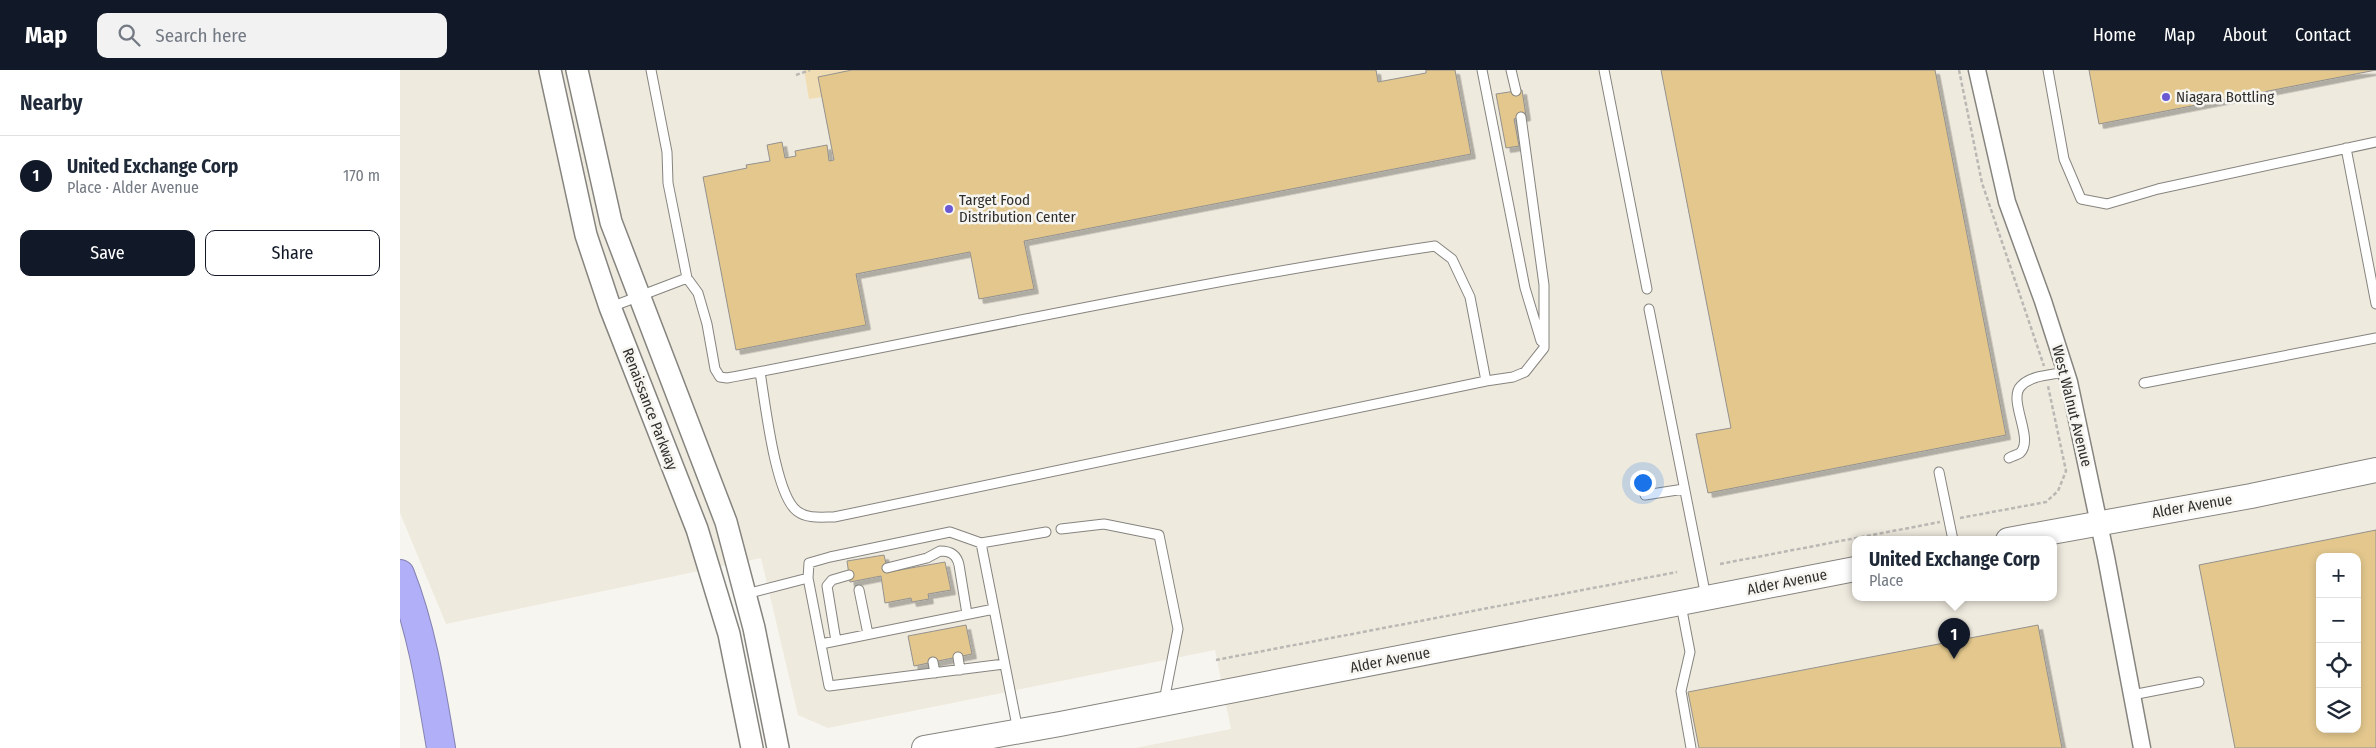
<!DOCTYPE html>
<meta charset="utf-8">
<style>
body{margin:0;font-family:"Fira Sans Condensed",sans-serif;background:#f2f2f3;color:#1f2937}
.controls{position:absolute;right:15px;bottom:15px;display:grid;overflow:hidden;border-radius:10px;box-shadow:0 2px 8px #0003}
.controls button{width:45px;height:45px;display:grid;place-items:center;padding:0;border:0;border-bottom:1px solid #e0e1e3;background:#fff;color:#1f2937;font:25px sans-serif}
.you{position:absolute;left:1242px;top:412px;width:18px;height:18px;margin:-12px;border:4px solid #fff;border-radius:50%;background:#1a73e8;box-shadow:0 0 0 8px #1a73e833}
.badge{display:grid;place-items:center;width:32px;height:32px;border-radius:50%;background:#111827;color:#fff;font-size:16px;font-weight:700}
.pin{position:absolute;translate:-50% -41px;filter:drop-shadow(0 1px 2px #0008)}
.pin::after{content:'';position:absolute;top:26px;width:18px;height:15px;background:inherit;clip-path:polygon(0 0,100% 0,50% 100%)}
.popup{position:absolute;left:1452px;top:466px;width:205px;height:65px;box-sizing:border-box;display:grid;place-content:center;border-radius:10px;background:#fff;filter:drop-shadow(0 1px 4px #0005);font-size:16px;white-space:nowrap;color:#747a83}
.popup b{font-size:19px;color:#1f2937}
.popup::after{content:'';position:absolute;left:50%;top:100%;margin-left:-10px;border:10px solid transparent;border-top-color:#fff}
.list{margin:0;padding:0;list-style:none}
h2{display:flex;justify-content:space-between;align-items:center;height:65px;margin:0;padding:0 20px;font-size:21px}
h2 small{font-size:16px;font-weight:400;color:#747a83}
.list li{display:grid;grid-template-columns:32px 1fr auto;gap:15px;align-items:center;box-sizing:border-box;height:80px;padding:0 20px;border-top:1px solid #e0e1e3}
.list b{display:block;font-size:19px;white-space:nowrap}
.list p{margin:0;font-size:16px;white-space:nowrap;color:#747a83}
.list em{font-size:16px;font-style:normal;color:#747a83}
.actions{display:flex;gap:10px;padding:15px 20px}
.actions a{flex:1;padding:11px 0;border:1px solid #111827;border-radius:10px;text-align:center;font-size:18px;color:#111827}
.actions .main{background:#111827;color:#fff}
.icon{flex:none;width:28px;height:28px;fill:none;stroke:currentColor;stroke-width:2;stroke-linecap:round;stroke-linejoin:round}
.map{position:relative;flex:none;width:1976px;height:678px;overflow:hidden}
header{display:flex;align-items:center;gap:30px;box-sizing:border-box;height:70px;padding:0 25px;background:#111827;color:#fff}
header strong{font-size:24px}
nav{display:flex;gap:28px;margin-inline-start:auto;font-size:18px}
.search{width:350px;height:45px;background:#f2f2f3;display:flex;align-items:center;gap:12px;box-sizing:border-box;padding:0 18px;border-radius:10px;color:#747a83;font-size:19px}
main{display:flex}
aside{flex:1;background:#fff}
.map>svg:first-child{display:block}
</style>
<header>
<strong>Map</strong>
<div class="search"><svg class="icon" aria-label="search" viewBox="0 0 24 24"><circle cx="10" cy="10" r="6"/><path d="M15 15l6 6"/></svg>Search here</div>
<nav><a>Home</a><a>Map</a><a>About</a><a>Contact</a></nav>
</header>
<main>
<aside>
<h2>Nearby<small></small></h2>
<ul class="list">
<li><span class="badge">1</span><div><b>United Exchange Corp</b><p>Place · Alder Avenue</p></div><em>170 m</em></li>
</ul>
<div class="actions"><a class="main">Save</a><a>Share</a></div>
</aside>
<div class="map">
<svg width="1976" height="678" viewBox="0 0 1976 678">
<defs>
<filter id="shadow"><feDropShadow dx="4.5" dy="4.5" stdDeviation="0" flood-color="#0004"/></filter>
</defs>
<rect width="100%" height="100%" fill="#f7f5f0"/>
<path fill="#efeade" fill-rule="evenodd" d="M0,0H1976V678H735L831,659L815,580L428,658L398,645L361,488L46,554L0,443ZM1455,470H1653V528H1455ZM1920,487H1957V659H1920Z"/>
<path fill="#f1ddb3" d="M404,0H452L418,7L422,27L409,29Z"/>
<path fill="#e3c78d" stroke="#94928e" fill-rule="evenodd" filter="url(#shadow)" d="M452,0H976L978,12L1026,3V0H1055L1071,84L624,171L634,219L579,229L570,182L456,204L466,255L336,280L303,107L347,98L346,95L370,91L367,75L382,72L385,88L396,86L395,81L427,75L429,91L434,90L418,7Z
M1261,0H1535L1606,365L1308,423L1296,364L1331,358Z
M1689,0H1976L1699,54Z
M1122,20L1126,46L1114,49L1119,76L1106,78L1096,24Z
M1976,460V678H1835L1799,495ZM1920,487H1957V659H1920Z
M484,485L488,502L545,492L551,520L528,524L529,529L512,532L511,528L485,533L481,506L450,512L447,491Z
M566,555L572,584L514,596L508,566Z
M1638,555L1662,678H1299L1288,622Z"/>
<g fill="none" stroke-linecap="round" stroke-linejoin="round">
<g stroke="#86847f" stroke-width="11">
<path id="service" d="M1082,0L1125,218L1141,271
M1111,0L1116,21
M1204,0L1247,219
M1648,0L1664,89L1681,129L1707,134L1758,119L1976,72
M1946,78L1976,234
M287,208L298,223L307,254L315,299L320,307L327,308C562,263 798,211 1035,176L1052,189L1070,227L1086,311L1113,307L1125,302L1144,278V215L1121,47
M211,237L287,208L268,113L267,82L251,0
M1249,239L1306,527
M360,302C365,331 375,425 397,441C407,449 421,447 434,447L1086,311
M1744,313L1976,268
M1609,388C1612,386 1617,385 1620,383C1635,369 1607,330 1621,316C1631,305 1652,305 1665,302
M1539,402L1553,470
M1245,425L1284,419
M661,459L704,454L759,465L778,559L764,631
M581,473L618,661
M487,498L527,488L540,481C551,481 557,485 559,495L567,544
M408,508L409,493L430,487L550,462L581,473L646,462
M459,520L468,564
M346,524L408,508L429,616L604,594
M1281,535L1290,582L1281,621L1291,678
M436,571L427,516L432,510L449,505
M421,574L594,539
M558,587L560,600
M533,592L535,603
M1732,625L1799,612"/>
</g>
<g stroke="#86847f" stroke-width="19">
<path id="minor" d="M1577,0L1607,132L1643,231L1669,312L1706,487L1742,678"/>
</g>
<g stroke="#86847f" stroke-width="24">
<path id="tertiary" d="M150,0L186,165L210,237L297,459L329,564L352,678
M177,0L211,152L326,452L354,558L378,678"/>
</g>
<g stroke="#86847f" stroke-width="26">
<path id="secondary" d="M1608,470L1851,426L1976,400
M524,678L660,654L1455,499"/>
</g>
<g stroke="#8482b1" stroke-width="30">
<path id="motorway" d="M0,504C22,560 31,619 41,678"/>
</g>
<path stroke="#bab8b4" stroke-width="2.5" stroke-dasharray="4 2.5" stroke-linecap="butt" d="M1559,0L1582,113L1644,296
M396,5L410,0
M1560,448L1646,432L1658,421L1666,401L1648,316
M1320,494L1540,452
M816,590L1277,502"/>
<use href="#service" stroke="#fff" stroke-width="9"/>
<use href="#minor" stroke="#fff" stroke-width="16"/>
<use href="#tertiary" stroke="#fff" stroke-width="21"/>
<use href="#secondary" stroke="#fff" stroke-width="24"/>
<use href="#motorway" stroke="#b1aff7" stroke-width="28"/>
</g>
<g fill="#6b59d3" stroke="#f7f5f0" stroke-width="2">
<circle cx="1766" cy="27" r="5"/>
<circle cx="549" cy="139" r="5"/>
</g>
<g text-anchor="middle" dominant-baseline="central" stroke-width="5" stroke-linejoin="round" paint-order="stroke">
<g font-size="15" fill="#302f2e" stroke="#f7f5f0" text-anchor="start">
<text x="1776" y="27">Niagara Bottling</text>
<text x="559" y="130">Target Food<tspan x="559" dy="17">Distribution Center</tspan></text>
</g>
<g font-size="15" fill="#302f2e" stroke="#f7f5f0">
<text transform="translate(1672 336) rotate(76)">West Walnut Avenue</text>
<text transform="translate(250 339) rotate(69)">Renaissance Parkway</text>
<text transform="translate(1792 436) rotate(-10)">Alder Avenue</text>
<text transform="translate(1387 512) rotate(-11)">Alder Avenue</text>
<text transform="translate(990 590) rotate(-11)">Alder Avenue</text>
</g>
</g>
</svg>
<div class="controls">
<button>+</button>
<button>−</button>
<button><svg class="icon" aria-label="locate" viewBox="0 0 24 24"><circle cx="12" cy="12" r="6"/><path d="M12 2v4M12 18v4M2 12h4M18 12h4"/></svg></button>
<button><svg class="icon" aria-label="layers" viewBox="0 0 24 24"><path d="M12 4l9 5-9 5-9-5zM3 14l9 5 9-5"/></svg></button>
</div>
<div class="you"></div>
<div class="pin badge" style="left:1554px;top:589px">1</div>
<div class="popup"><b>United Exchange Corp</b>Place</div>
</div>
</main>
